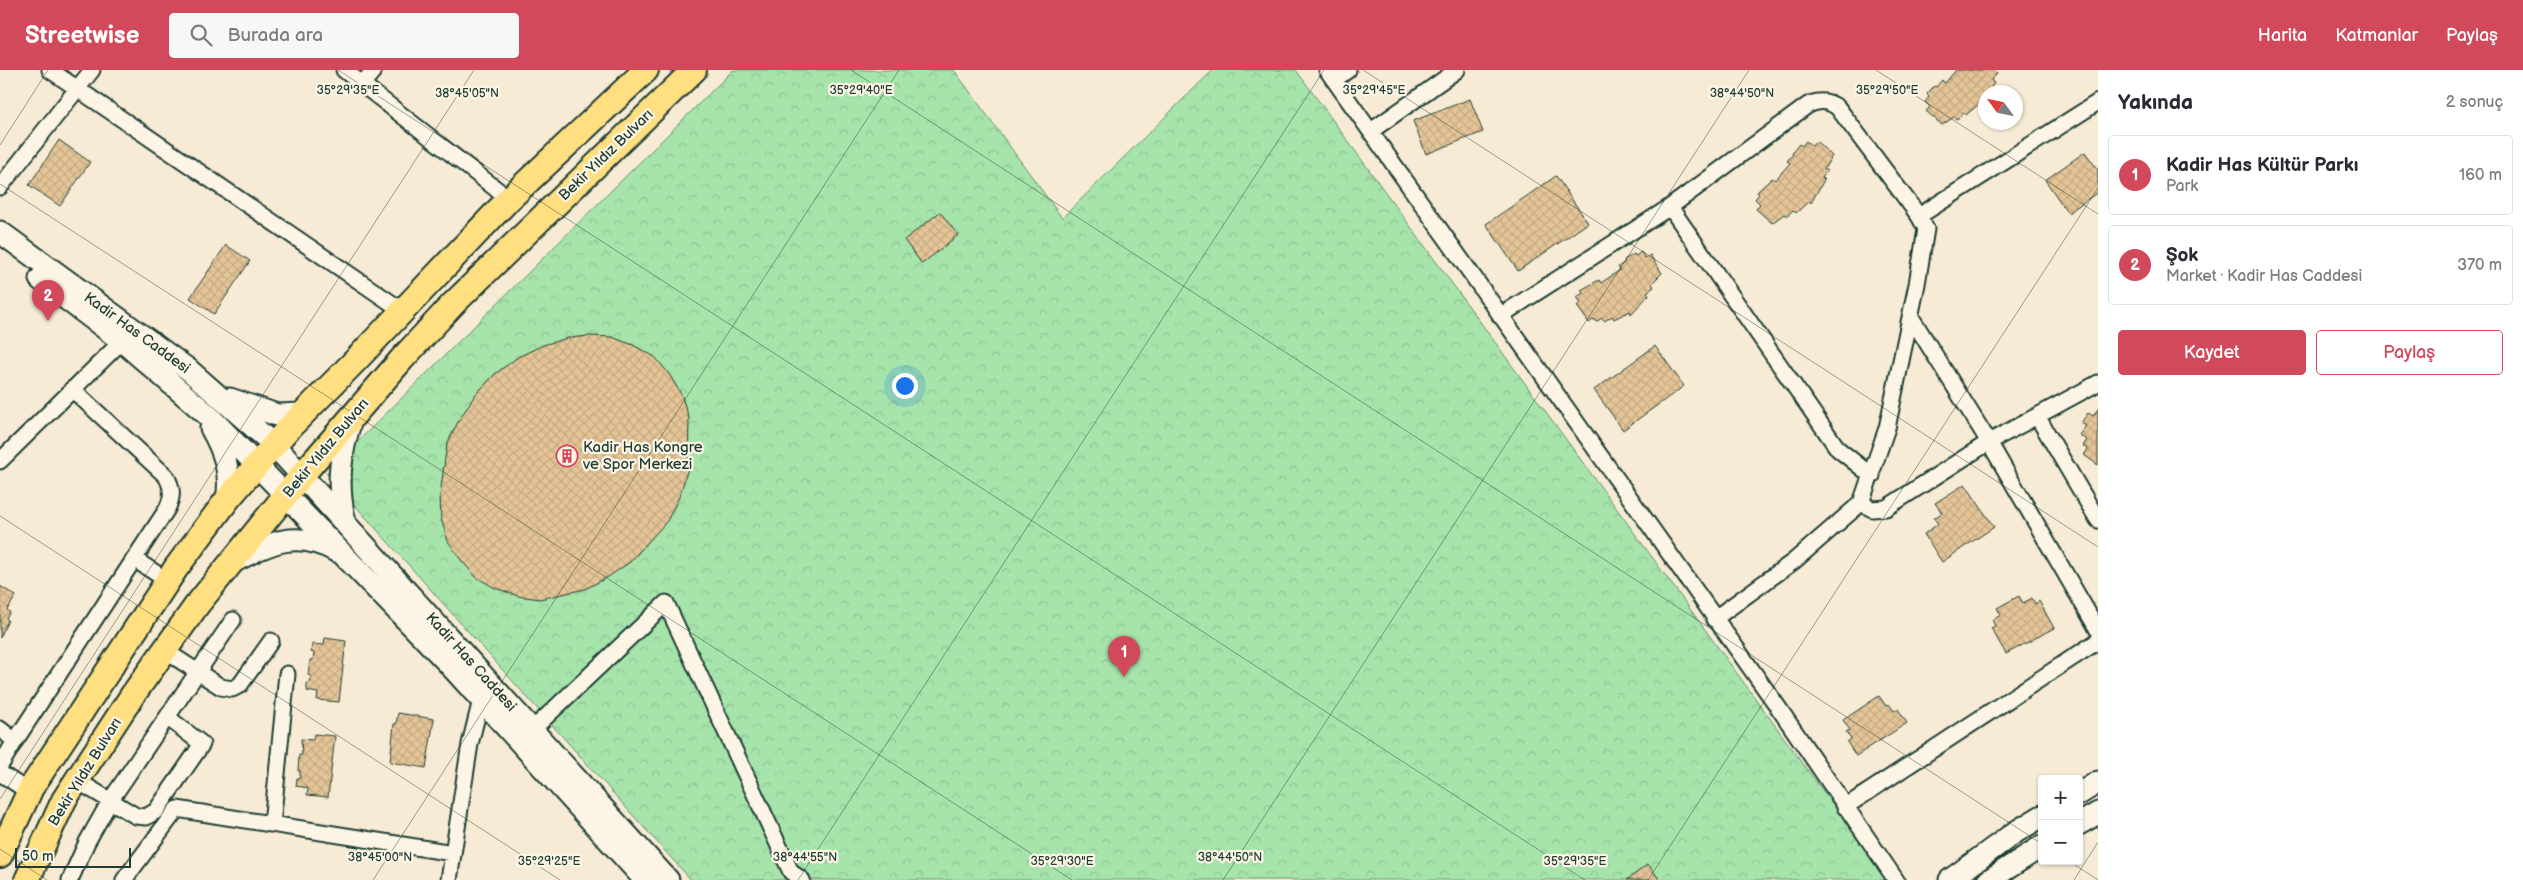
<!DOCTYPE html>
<html lang="tr">
<meta charset="utf-8">
<style>
body{margin:0;font-family:"Balsamiq Sans",sans-serif;background:#f7f7f7;color:#2b2b33}
.controls{position:absolute;right:15px;bottom:15px;display:grid;overflow:hidden;border-radius:5px;box-shadow:0 1px 4px #0004}
.controls button{width:45px;height:45px;display:grid;place-items:center;padding:0;border:0;border-bottom:1px solid #e1e1e2;background:#fff;color:#2b2b33;font:25px sans-serif}
.compass{position:absolute;left:1978px;top:15px;width:45px;height:45px;border-radius:50%;background:#fff;box-shadow:0 1px 4px #0004;rotate:303deg}
.scale{position:absolute;left:15px;bottom:12px;width:116px;box-sizing:border-box;padding-left:5px;border:2px solid #1f3d34;border-top:0;font-size:14px;line-height:18px;white-space:nowrap;color:#1f3d34;-webkit-text-stroke:4px #fcf5e5;paint-order:stroke}
.you{position:absolute;left:904px;top:315px;width:18px;height:18px;margin:-12px;border:4px solid #fff;border-radius:50%;background:#1a73e8;box-shadow:0 0 0 8px #1a73e833}
.badge{display:grid;place-items:center;width:32px;height:32px;border-radius:50%;background:#d1495b;color:#fff;font-size:16px;font-weight:700}
.pin{position:absolute;translate:-50% -41px;filter:drop-shadow(0 1px 2px #0008)}
.pin::after{content:'';position:absolute;top:26px;width:18px;height:15px;background:inherit;clip-path:polygon(0 0,100% 0,50% 100%)}
.list{margin:0;padding:0;list-style:none}
h2{display:flex;justify-content:space-between;align-items:center;height:65px;margin:0;padding:0 20px;font-size:21px}
h2 small{font-size:16px;font-weight:400;color:#7c7c81}
.list li{display:grid;grid-template-columns:32px 1fr auto;gap:15px;align-items:center;box-sizing:border-box;height:80px;margin:0 10px 10px;padding:0 10px;border:1px solid #e1e1e2;border-radius:5px}
.list b{display:block;font-size:19px;white-space:nowrap}
.list p{margin:0;font-size:16px;white-space:nowrap;color:#7c7c81}
.list em{font-size:16px;font-style:normal;color:#7c7c81}
.actions{display:flex;gap:10px;padding:15px 20px}
.actions a{flex:1;padding:11px 0;border:1px solid #d1495b;border-radius:5px;text-align:center;font-size:18px;color:#d1495b}
.actions .main{background:#d1495b;color:#fff}
.icon{flex:none;width:28px;height:28px;fill:none;stroke:currentColor;stroke-width:2;stroke-linecap:round;stroke-linejoin:round}
.map{position:relative;flex:none;width:2098px;height:810px;overflow:hidden}
header{display:flex;align-items:center;gap:30px;box-sizing:border-box;height:70px;padding:0 25px;background:#d1495b;color:#fff}
header strong{font-size:24px}
nav{display:flex;gap:28px;margin-inline-start:auto;font-size:18px}
.search{width:350px;height:45px;background:#f7f7f7;display:flex;align-items:center;gap:12px;box-sizing:border-box;padding:0 18px;border-radius:5px;color:#7c7c81;font-size:19px}
main{display:flex}
aside{flex:1;background:#fff}
.map>svg:first-child{display:block}
</style>
<header>
<strong>Streetwise</strong>
<div class="search"><svg class="icon" aria-label="search" viewBox="0 0 24 24"><circle cx="10" cy="10" r="6"/><path d="M15 15l6 6"/></svg>Burada ara</div>
<nav><a>Harita</a><a>Katmanlar</a><a>Paylaş</a></nav>
</header>
<main>
<div class="map">
<svg width="2098" height="810" viewBox="0 0 2098 810">
<defs>
<pattern id="forest-crowns" width="20" height="18" patternUnits="userSpaceOnUse" patternTransform="scale(1.25)"><rect width="20" height="18" fill="#a6e4ab"/><path d="M2 6a3 3 0 1 1 6 0M12 15a3 3 0 1 1 6 0" fill="none" stroke="#8ec494"/></pattern>
<pattern id="building-cross-hatch" width="8" height="8" patternUnits="userSpaceOnUse" patternTransform="scale(1.25)"><rect width="8" height="8" fill="#e5c597"/><path d="M0 0l8 8M0 8l8-8" fill="none" stroke="#c4aa83"/></pattern>
</defs>
<rect width="100%" height="100%" fill="#f7ebd5"/>
<filter id="ink" filterUnits="userSpaceOnUse"><feTurbulence type="fractalNoise" baseFrequency=".02" numOctaves="2"/><feDisplacementMap in="SourceGraphic" scale="10" xChannelSelector="R" yChannelSelector="G"/><feConvolveMatrix kernelMatrix="1 2 1 2 8 2 1 2 1" color-interpolation-filters="sRGB"/></filter>
<g filter="url(#ink)">
<path fill="url(#forest-crowns)" stroke="#629070" d="M733,0H954L1062,148L1213,0H1296L1888,810H691L326,403Z"/>
<path fill="url(#building-cross-hatch)" stroke="#1f3d34" d="M1956,0H1995L1997,4L1991,10L1994,13L1988,22H1986V31L1981,36L1979,34L1966,45L1963,43L1957,49L1954,47L1942,55L1926,41L1930,37L1925,32L1929,27L1927,24L1934,16L1936,17L1942,10L1945,13Z
M1470,29L1483,62L1426,84L1413,51Z
M59,70L90,92L60,136L29,115Z
M1806,71L1812,76L1816,71L1832,86L1824,99L1827,101L1822,108L1824,110L1811,133L1809,131L1796,143L1793,140L1787,146L1784,144L1772,153L1756,139L1760,134L1755,129L1759,124L1757,122L1772,108L1775,110L1790,93L1787,91L1793,84L1792,83L1799,74L1802,76Z
M2085,82L2098,100V122L2068,143L2045,110Z
M1556,106L1588,153L1518,201L1486,154Z
M940,142L958,165L922,194L904,170Z
M226,175L250,191L214,244L190,228Z
M1641,182L1645,188L1650,185L1662,203L1652,213L1654,217L1647,222L1649,225L1631,244L1630,241L1614,249L1612,246L1605,251L1602,248L1596,252L1594,249L1589,253L1577,236L1581,233L1577,227L1583,223L1581,220L1599,210L1601,213L1620,200L1618,197L1625,192L1624,190L1634,184L1636,186Z
M590,266L612,267L633,275L655,287L669,304L681,324L689,348L688,398L680,425L667,451L630,492L608,507L585,519L540,529L518,526L495,518L476,507L461,490L448,471L441,449L440,425L447,374L459,350L475,325L495,304L518,287L543,275L568,268Z
M1655,276L1684,316L1623,360L1594,320Z
M2098,339V395L2084,385L2088,379L2083,376L2087,370L2079,365L2086,356L2081,353L2088,343L2093,346Z
M1965,414L1994,457L1942,492L1924,464L1938,454L1934,448L1942,443L1935,433Z
M0,516L16,526L7,540L10,542L6,548L8,550L0,568Z
M2019,526L2023,533L2032,528L2035,534L2039,531L2054,558L2006,584L1991,558L1995,556L1992,550L2001,545L1997,538Z
M325,568L346,571L339,632L317,630L318,623L307,621V613H310L311,606L308,605L310,590H313L314,583L311,582L312,574L324,575Z
M1879,626L1886,636L1889,634L1894,641L1898,639L1907,653L1856,686L1847,672L1851,669L1846,662L1850,660L1843,650Z
M398,643L434,649L426,698L390,692L394,654H396Z
M314,664L335,666L328,727L307,725L308,718L296,716L297,708H300V701H298L299,685H302L301,669L313,670Z
M1648,794L1660,810H1627Z"/>
<g fill="none" stroke-linecap="round" stroke-linejoin="round">
<g stroke="#1f3d34" stroke-width="19">
<path id="street" d="M50,0L403,241
M344,0L509,129
M1327,0L1778,637L1896,810
M1334,10L1348,0
M362,14L374,0
M1371,61L1457,0
M0,117L92,0
M1670,137L1838,379L1872,406
M1500,246L1670,137L1808,35C1819,30 1828,30 1838,38L1919,146
M1911,247L1989,372L2098,560
M2037,346L2098,450
M0,391L122,271
M1861,433L1872,439L1886,438L1989,372L2098,313
M134,489L168,511
M1714,549L1794,491L1861,433L1887,358L1917,214L1926,159L1919,146L2098,32
M164,580L221,617L232,619L240,615L271,571
M0,659L15,671L167,439C173,427 173,418 166,406L72,319
M532,660L666,533L791,802L802,810
M0,696L15,671
M0,703L29,722
M76,710L136,746L146,747L156,741L202,674L167,647
M1845,737L2098,571
M272,754L287,604
M70,810L87,772L110,731L233,550
M124,810L177,739L453,783
M449,810L470,674L481,630"/>
</g>
<g stroke="#1f3d34" stroke-width="25">
<path id="secondary" d="M0,162L189,300L274,375L668,810
M40,209L122,271L211,348L448,593L645,810
M230,329L277,345L302,344
M211,358C224,381 232,403 227,430
M345,452C336,415 340,382 352,347
M231,493C268,474 295,458 336,481
M2079,724L2098,712
M2079,754L2098,743
M1950,810L2014,763L2042,746
M1989,810L2042,776"/>
</g>
<g stroke="#1f3d34" stroke-width="28">
<path id="primary" d="M0,785L31,718L176,498L227,430L286,361L355,291L509,129L646,0
M27,810L64,730L132,626L197,535L302,405L402,289L452,235L694,0"/>
</g>
<use href="#street" stroke="#fcf5e5" stroke-width="15"/>
<use href="#secondary" stroke="#fcf5e5" stroke-width="21"/>
<use href="#primary" stroke="#ffdf80" stroke-width="24"/>
</g>
</g>
<path fill="none" stroke="#1f3d34" stroke-width="1" stroke-opacity="0.45" d="M338,0L1585,810M851,0L2042,774M1363,0L2098,477M1876,0L2098,144M0,75L48,0M0,114L1072,810M0,446L560,810M0,729L474,0M0,779L47,810M2069,791L2098,810M373,810L899,0M798,810L1324,0M1223,810L1749,0M1648,810L2098,118M2074,810L2098,772"/>
<defs>
<g id="building-ring" transform="scale(1.125)"><circle r="9.5" fill="#fcf5e5" stroke="#d1495b" stroke-width="1.5"/><path d="M-4-6H4V6H1V3H-1V6H-4ZM-2.5-4.3h1.7v1.8h-1.7ZM.8-4.3h1.7v1.8H.8ZM-2.5-1h1.7V.8h-1.7ZM.8-1h1.7V.8H.8Z" fill="#d1495b"/></g>
</defs>
<g fill-rule="evenodd">
<use href="#building-ring" x="567" y="386"/>
</g>
<g text-anchor="middle" dominant-baseline="central" stroke-width="4.5" stroke-linejoin="round" paint-order="stroke">
<g font-size="15" fill="#1f3d34" stroke="#fcf5e5">
<text transform="translate(606 85) rotate(-44)">Bekir Yıldız Bulvarı</text>
<text transform="translate(137 263) rotate(36)">Kadir Has Caddesi</text>
<text transform="translate(326 378) rotate(-50)">Bekir Yıldız Bulvarı</text>
<text transform="translate(471 592) rotate(48)">Kadir Has Caddesi</text>
<text transform="translate(85 702) rotate(-58)">Bekir Yıldız Bulvarı</text>
</g>
<g font-size="15" fill="#1f3d34" stroke="#fcf5e5" text-anchor="start">
<text x="583" y="377">Kadir Has Kongre<tspan x="583" dy="17">ve Spor Merkezi</tspan></text>
</g>
</g>
<g font-size="12" text-anchor="middle" fill="#1f3d34" stroke="#fcf5e5" stroke-width="4.5" stroke-linejoin="round" paint-order="stroke">
<text x="348" y="24">35°29'35"E</text>
<text x="861" y="24">35°29'40"E</text>
<text x="1374" y="24">35°29'45"E</text>
<text x="1887" y="24">35°29'50"E</text>
<text x="1742" y="27">38°44'50"N</text>
<text x="467" y="27">38°45'05"N</text>
<text x="380" y="791">38°45'00"N</text>
<text x="805" y="791">38°44'55"N</text>
<text x="1230" y="791">38°44'50"N</text>
<text x="549" y="795">35°29'25"E</text>
<text x="1062" y="795">35°29'30"E</text>
<text x="1575" y="795">35°29'35"E</text>
</g>
</svg>
<div class="controls">
<button>+</button>
<button>−</button>
</div>
<svg class="compass" viewBox="-18 -18 36 36"><path d="M0-13l5 13h-10z" fill="#e53935"/><path d="M0 13l5-13h-10z" fill="#7c7c81"/></svg>
<div class="scale">50 m</div>
<div class="you"></div>
<div class="pin badge" style="left:1124px;top:607px">1</div>
<div class="pin badge" style="left:48px;top:251px">2</div>
</div>
<aside>
<h2>Yakında<small>2 sonuç</small></h2>
<ul class="list">
<li><span class="badge">1</span><div><b>Kadir Has Kültür Parkı</b><p>Park</p></div><em>160 m</em></li>
<li><span class="badge">2</span><div><b>Şok</b><p>Market · Kadir Has Caddesi</p></div><em>370 m</em></li>
</ul>
<div class="actions"><a class="main">Kaydet</a><a>Paylaş</a></div>
</aside>
</main>
